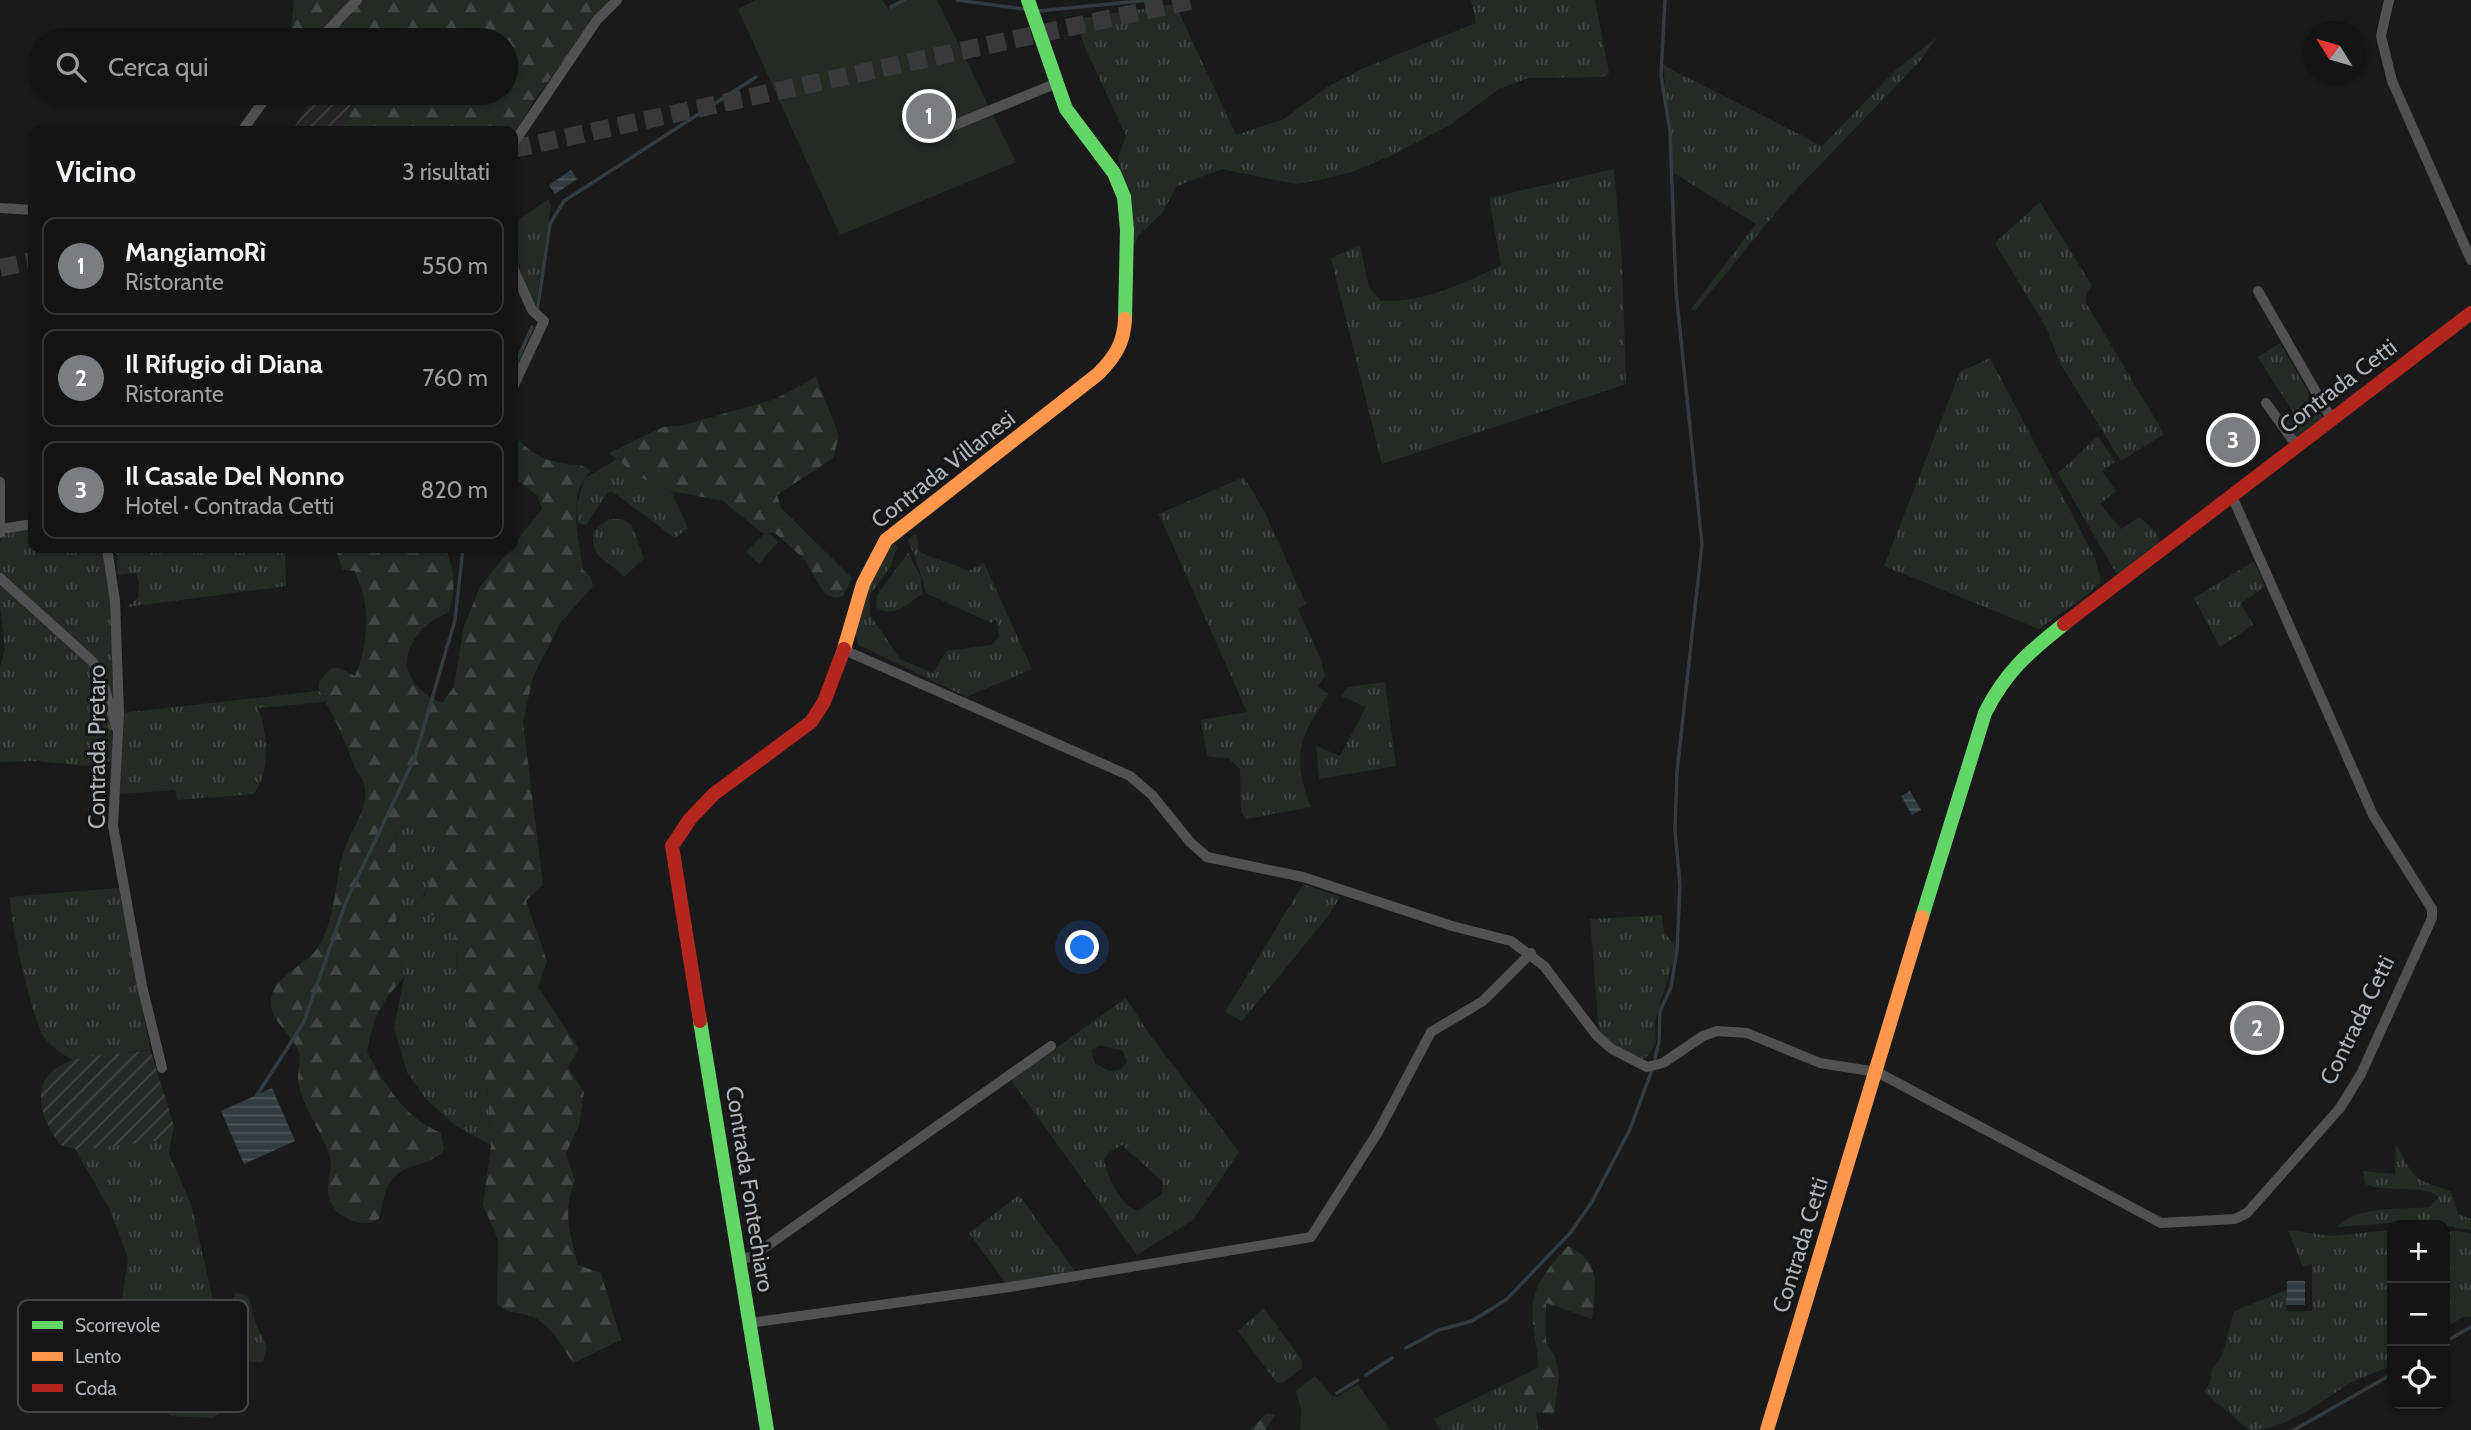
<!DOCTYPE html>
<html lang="it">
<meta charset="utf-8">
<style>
body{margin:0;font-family:Cabin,sans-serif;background:#1d1d1d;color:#f1f3f6}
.controls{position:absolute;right:21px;bottom:21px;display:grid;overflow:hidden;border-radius:14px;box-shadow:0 2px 5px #0004}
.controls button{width:63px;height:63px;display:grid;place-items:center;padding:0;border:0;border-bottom:2px solid #333334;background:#141414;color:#f1f3f6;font:35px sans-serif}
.compass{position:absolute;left:2303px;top:21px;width:63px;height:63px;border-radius:50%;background:#141414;box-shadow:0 2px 5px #0004;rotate:307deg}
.you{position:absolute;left:1083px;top:948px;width:24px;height:24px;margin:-18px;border:5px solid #fff;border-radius:50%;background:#1a73e8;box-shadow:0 0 0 10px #1a73e833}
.badge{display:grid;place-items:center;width:46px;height:46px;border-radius:50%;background:#7a7d82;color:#fff;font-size:23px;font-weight:700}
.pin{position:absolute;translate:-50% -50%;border:4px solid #fff;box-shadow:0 2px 7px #0006}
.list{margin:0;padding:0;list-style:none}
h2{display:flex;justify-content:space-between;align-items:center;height:91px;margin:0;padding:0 28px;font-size:30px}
h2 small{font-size:23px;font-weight:400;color:#9d9ea0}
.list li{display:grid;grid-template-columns:46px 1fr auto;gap:21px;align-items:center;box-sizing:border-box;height:98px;margin:0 14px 14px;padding:0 14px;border:2px solid #333334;border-radius:14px}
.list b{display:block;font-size:26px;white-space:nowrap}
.list p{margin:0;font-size:23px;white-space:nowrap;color:#9d9ea0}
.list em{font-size:23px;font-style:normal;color:#9d9ea0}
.icon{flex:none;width:38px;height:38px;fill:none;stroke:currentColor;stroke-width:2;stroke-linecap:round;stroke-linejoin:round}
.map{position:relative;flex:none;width:2471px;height:1430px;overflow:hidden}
.search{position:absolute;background:#141414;box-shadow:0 2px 5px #0004;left:28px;top:28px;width:490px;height:77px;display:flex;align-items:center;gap:18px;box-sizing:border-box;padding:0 24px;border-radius:38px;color:#9d9ea0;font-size:26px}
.panel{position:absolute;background:#141414;box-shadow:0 2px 5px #0004;left:28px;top:126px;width:490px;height:427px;border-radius:14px}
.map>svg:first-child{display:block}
</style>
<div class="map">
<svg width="2471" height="1430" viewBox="0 0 2471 1430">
<defs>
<pattern id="industrial-furrows" width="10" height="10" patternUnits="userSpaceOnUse" patternTransform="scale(1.75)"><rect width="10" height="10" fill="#242426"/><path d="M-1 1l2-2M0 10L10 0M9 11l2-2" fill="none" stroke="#414143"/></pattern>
<pattern id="grass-tufts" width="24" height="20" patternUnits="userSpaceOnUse" patternTransform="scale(1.75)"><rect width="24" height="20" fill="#242b25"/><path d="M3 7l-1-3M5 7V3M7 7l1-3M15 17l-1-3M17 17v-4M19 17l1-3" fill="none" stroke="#414743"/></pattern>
<pattern id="forest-firs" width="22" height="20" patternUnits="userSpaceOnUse" patternTransform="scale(1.75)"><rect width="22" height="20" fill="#242b25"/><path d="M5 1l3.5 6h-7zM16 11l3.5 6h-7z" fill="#414743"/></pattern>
<pattern id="garden-furrows" width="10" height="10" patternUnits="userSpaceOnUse" patternTransform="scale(1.75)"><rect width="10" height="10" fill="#242b25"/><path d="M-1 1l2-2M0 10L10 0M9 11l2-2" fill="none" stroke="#414743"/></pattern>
<pattern id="water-rules" width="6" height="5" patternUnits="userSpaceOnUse" patternTransform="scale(1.75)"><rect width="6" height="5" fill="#323b3f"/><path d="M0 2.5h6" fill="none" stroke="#4d5559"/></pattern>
</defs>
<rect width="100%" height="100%" fill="#1a1a1b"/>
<path fill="url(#industrial-furrows)" d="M316,93H354L345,131H297L295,126Z"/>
<path fill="url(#grass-tufts)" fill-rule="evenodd" d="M1471,0H1595L1609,73L1603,77L1528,78L1499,89L1450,125L1390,156L1352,172L1319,180L1296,184L1222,169L1192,180L1176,187L1163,212L1138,236L1129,259L1132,207L1118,158L1126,136L1085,47L1075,19L1175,4L1236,135L1284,119L1327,87L1364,68L1476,23Z
M1937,37L1920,61L1787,199L1695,311L1691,309L1756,224L1674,173L1663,65L1822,146L1896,70Z
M1614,169L1622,260L1626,384L1382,464L1331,258L1360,245L1369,288L1381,301C1422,303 1466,283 1501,265L1489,198Z
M548,199L551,206L535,310L513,273V224Z
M2040,202L2092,286L2087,293L2086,303L2164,434L2121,461L2060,363L2047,329L1995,243Z
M2280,343L2324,420L2297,441L2285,421L2294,414L2258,357Z
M1990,358L2095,558L2101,581L2091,592L2039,629L1884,566L1960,372Z
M2098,436L2115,462L2102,471L2116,491L2100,504L2121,529L2139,517L2153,529L2162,543L2117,575L2058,473Z
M617,459L639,477L671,491L688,528L675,538L613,492H608L586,525L578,523L576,506L585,478Z
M1244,477L1265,513L1306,604L1298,609L1321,660L1325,676L1318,686L1328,694C1299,740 1291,754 1311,807L1246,819L1241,812L1240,769L1228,758L1207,756L1201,720L1247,712L1159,514Z
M608,519H620L631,524L644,558L624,577C610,560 589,561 594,531Z
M33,529V548H103L110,595L115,714H110L113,758L102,767L36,761L0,762V667L5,649L0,607V543L3,534Z
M914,534L917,536L919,551C929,558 954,563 968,571L984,563L1032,669L966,697L859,645C843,612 874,571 891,544L898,546L890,567L870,595V615L900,659L933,673L946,651L992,645L999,636L996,619L991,623L926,593C921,574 915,557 908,540Z
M116,548H285L286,586L127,607L138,598L139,582L136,573L118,575Z
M908,553L921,577L922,594C907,604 894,619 876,607L877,595Z
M2254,561L2265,587L2241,603L2253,625L2220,647L2194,598Z
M1385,682L1396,766L1319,779L1316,746L1340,756L1366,707L1341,696L1348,687Z
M319,691L326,698L325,702L258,708C268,735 271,769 254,794L177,800L175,790L120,794L122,713Z
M440,820C442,847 436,872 423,896L431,915H448L456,942L457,987L487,1085L491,1145L456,1126L425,1098L407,1072L394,1028L404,978L395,927L399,890L395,863L397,829Z
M1303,884L1340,897L1329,915L1242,1021L1225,1012Z
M119,888L150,1049L74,1061C63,1054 51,1047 44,1037C33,1022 9,918 10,897Z
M1662,915L1664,932L1676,947L1675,955L1655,1021L1656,1043L1646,1058L1636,1060L1599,1033L1590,919Z
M1126,998L1150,1035L1239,1152L1193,1220L1137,1255L1011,1080ZM1100,1045L1123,1051L1127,1062L1120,1070L1109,1071L1095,1063L1091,1050ZM1122,1145L1163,1182L1162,1194L1138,1211C1120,1206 1107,1177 1104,1159L1108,1153Z
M171,1139L169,1154L191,1204L217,1317L226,1314L236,1292L249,1297L255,1322L267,1347L263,1362L239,1361L224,1372L222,1381L228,1388L227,1400L221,1412L213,1418L171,1416L144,1395L122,1357L125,1327L122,1300L128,1258L110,1210L75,1149Z
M2396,1144C2415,1180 2413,1179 2451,1191L2458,1214L2471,1219V1230L2415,1221L2337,1227C2355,1205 2403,1210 2430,1207L2438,1197C2430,1185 2383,1192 2365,1184L2363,1171L2395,1174Z
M1019,1195L1077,1274L1007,1285L969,1233Z
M2288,1230L2332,1236L2392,1230V1365C2378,1372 2361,1377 2347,1385C2317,1404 2286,1430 2249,1430L2204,1392L2210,1383L2212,1369L2222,1356L2234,1311L2286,1290L2287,1311H2312V1264L2303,1267Z
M2445,1230L2471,1233V1317H2463L2445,1328Z
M1264,1308L1302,1361V1368L1282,1383H1277L1238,1331Z
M1513,1380L1536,1412L1538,1430H1441L1434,1419Z"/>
<path fill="url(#forest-firs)" d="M294,0H609L534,100L513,137V131H345L354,93H506V40H299L290,37Z
M816,377L839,436L833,458L777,495L781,508L852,578L843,596L835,598L825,594L804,559L775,533H762L723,501L671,491L639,477L609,453L663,427L684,425L775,399Z
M513,434C524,448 542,460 560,463C574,466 580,462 591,471C566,495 579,539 583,570L591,577L593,586L561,622L533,677L523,722L543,885L526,901L547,961L538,987L579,1049L568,1067L584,1092L579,1126L566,1153L575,1181C562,1210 570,1235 578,1265L601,1273L621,1340L573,1363C562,1346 552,1326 533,1317C519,1311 509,1315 497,1304L498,1239L483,1205L491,1145L487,1085L457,987L456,942L448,915H431L421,907L439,853L440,820L397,829L395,863L400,890L395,927L404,978C380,1002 373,1019 367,1052C386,1086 404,1117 441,1133L444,1150C430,1167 404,1162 391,1181C384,1191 382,1207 379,1219C360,1231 329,1215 328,1191C327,1179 334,1167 329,1154C322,1132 297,1098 298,1076C298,1071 300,1066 300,1060C300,1035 264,1023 272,995C277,975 305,965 316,950C338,920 333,876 347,843C354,824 368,809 365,788C364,780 357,772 354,765C345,743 338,722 325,702L326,697L319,691V682L330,669L337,667L355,676C365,655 369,621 364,598C363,589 357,580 355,571L343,570L336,552L338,548H445C455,572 456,587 449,612C402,632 388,681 442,703L454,687L464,626L480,587L542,509L538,496L513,477Z
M1568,1246C1602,1263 1596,1286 1592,1319L1546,1303V1342L1555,1357L1559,1375L1554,1415L1536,1412L1513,1380L1539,1367C1531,1304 1522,1296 1568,1246Z
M1266,1414H1276L1265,1430H1250Z"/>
<path fill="url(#garden-furrows)" d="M150,1049L174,1126L171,1139L79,1150L60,1145C50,1130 40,1114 41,1095C45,1047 116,1059 150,1049Z"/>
<path fill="#242b25" d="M756,0H882L888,9L900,0H937L1016,162L840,235L738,9Z
M767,531L778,542L759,564L746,552Z
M1315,1376L1332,1396L1337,1397L1358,1384L1390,1430H1300L1301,1409L1296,1391Z"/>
<path fill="url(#water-rules)" d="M571,170L577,179L555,194L549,185Z
M1910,791L1921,810L1912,815L1901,796Z
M272,1088L295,1141L244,1164L221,1111Z
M2287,1281H2305V1305H2286Z"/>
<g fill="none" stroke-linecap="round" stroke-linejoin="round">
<path stroke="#323b3f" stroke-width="3.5" d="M957,0L1023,9
M891,7L904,0
M1038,11L1150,0
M537,312L550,224L564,201L756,77
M513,370L532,327
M1655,1058L1659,1042L1660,1011L1671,987L1677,950L1680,885L1675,830L1677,772L1702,544L1676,291L1670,131L1661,75L1665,0
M257,1095L304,1022L346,902L415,757L455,620L463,548
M2445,1342L2471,1327
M1406,1348L1439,1330L1472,1321L1507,1299L1571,1232L1592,1202L1630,1129L1652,1070
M1366,1375L1392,1358
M1337,1393L1358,1380
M2294,1430L2392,1374"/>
<path stroke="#37393b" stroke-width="18" stroke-dasharray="18 9" stroke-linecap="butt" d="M513,149L1194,0
M0,268L33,261"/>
<path stroke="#4f5153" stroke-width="10" d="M2389,0L2381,36L2392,81L2471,260
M319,40L357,0
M242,131L269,93
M940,131L1057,83
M513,144L597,20L617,0
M0,208L33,210
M513,268L532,310L544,321L513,387
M2258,291L2332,420
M2266,403L2297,446
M0,482V533
M1,529L33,524
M107,548L115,601L119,713L113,826L142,986L162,1068
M0,578L93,662L102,679L116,727
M842,649L1130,776L1152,795L1190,842L1207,857L1303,877L1452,926L1511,941L1544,966L1597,1036L1612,1049L1647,1067L1663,1063L1703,1036L1717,1031L1747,1033L1820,1063L1877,1072L2161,1223L2235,1219L2247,1213L2340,1108L2361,1074L2432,918V909L2373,815L2232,496
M738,1259L751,1257L1051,1046
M749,1323L1010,1287L1311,1237L1378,1132L1431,1032L1483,1001L1531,953"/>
<path stroke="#63d668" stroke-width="14" d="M1028,0L1066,109L1114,173L1124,197L1127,230L1125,319
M1922,917L1985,713C2006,671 2028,653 2064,624
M700,1021L767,1430"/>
<path stroke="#ff974d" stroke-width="14" d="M844,649L863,584L886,540L1098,374C1115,357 1124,343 1125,319
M1767,1430L1922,917"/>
<path stroke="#b3261e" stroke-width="14" d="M2064,624L2471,313
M700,1021L672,846L690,819L714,794L811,722L824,702L844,649"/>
</g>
<g text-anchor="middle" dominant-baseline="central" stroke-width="6" stroke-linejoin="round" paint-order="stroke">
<g font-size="23" fill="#adb3ba" stroke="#141516">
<text transform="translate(2338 386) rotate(-37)">Contrada Cetti</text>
<text transform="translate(943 469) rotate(-38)">Contrada Villanesi</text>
<text transform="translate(97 747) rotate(-90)">Contrada Pretaro</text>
<text transform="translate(2357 1020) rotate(-64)">Contrada Cetti</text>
<text transform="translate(750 1189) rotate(81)">Contrada Fontechiaro</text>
<text transform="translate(1800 1245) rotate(-73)">Contrada Cetti</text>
</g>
</g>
<rect x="18" y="1300" width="230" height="112" rx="10" fill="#141516" stroke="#424447" stroke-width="2"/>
<rect x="32" y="1321" width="31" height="8" fill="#63d668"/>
<rect x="32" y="1352" width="31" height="9" fill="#ff974d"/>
<rect x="32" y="1384" width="31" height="8" fill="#b3261e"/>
<g font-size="19" fill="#adb3ba">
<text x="75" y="1332">Scorrevole</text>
<text x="75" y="1363">Lento</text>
<text x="75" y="1395">Coda</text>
</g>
</svg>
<div class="controls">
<button>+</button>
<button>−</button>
<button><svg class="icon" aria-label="locate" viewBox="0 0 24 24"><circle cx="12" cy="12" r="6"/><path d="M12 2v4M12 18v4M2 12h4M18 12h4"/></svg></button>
</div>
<svg class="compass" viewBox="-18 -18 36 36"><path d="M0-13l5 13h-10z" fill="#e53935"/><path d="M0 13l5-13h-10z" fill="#9d9ea0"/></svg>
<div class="you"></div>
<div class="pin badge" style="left:929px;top:116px">1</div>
<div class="pin badge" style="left:2257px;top:1028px">2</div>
<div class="pin badge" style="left:2233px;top:440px">3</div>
<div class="search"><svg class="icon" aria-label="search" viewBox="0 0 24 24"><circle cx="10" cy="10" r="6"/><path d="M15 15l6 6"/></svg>Cerca qui</div>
<section class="panel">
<h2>Vicino<small>3 risultati</small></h2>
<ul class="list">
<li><span class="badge">1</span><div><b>MangiamoRì</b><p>Ristorante</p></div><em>550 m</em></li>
<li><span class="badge">2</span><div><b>Il Rifugio di Diana</b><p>Ristorante</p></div><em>760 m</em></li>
<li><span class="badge">3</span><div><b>Il Casale Del Nonno</b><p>Hotel · Contrada Cetti</p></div><em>820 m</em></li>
</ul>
</section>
</div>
